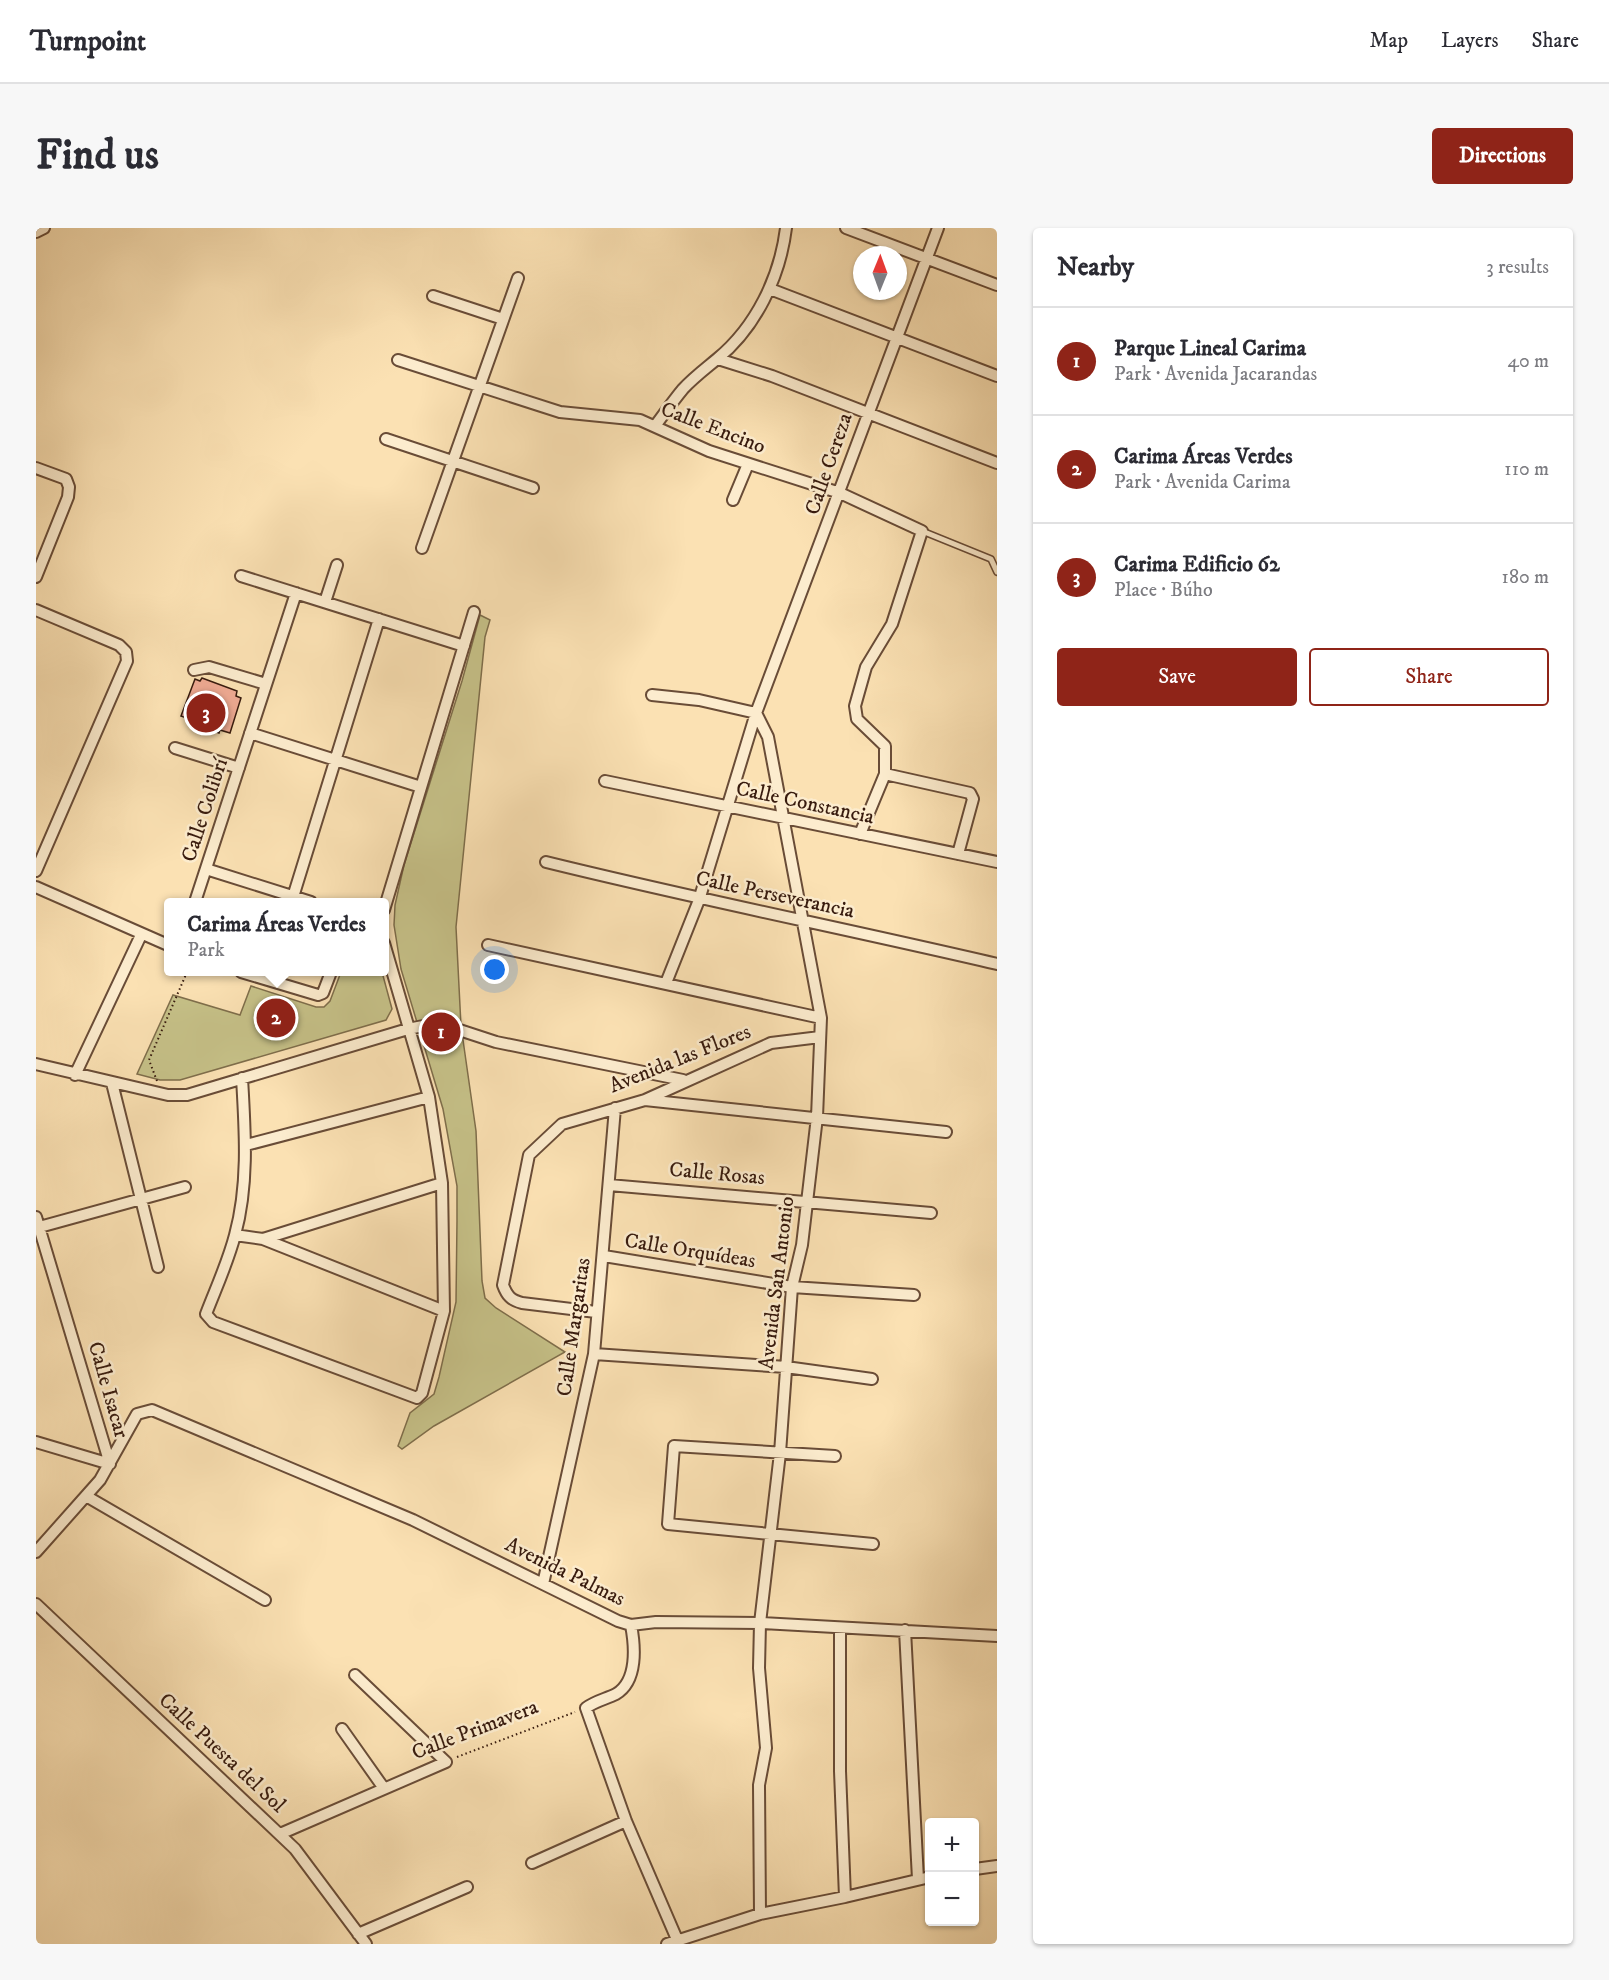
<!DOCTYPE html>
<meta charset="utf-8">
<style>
body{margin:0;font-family:"IM FELL DW Pica",serif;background:#f7f7f7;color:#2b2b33}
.controls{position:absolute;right:18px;bottom:18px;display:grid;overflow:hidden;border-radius:6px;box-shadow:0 2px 4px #0004}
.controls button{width:54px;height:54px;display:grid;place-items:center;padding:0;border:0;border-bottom:2px solid #e1e1e2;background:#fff;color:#2b2b33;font:30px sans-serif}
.compass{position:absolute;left:817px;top:18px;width:54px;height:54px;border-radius:50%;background:#fff;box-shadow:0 2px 4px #0004;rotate:1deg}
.you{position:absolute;left:459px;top:742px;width:21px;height:21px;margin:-15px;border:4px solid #fff;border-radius:50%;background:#1a73e8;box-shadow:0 0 0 9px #1a73e833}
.badge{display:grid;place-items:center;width:39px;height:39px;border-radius:50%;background:#8f2418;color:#fff;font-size:20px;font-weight:700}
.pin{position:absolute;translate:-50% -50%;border:3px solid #fff;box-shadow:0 2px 6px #0006}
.popup{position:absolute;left:128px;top:670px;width:225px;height:78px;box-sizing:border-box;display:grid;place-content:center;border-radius:6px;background:#fff;filter:drop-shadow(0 2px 4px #0005);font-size:20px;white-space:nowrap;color:#7c7c81}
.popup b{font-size:22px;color:#2b2b33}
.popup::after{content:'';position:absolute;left:50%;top:100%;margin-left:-12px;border:12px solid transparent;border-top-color:#fff}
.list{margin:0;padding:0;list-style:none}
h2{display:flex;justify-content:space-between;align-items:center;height:78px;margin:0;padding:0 24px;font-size:26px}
h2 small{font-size:20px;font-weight:400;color:#7c7c81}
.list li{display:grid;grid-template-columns:39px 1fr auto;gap:18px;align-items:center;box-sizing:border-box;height:108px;padding:0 24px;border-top:2px solid #e1e1e2}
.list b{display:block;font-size:22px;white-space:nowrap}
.list p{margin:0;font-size:20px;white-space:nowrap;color:#7c7c81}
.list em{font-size:20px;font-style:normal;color:#7c7c81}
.actions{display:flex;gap:12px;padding:18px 24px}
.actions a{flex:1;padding:14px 0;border:2px solid #8f2418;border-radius:6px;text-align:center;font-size:21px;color:#8f2418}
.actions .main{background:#8f2418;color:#fff}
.map{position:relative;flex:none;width:961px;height:1716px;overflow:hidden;border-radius:6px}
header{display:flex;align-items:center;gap:36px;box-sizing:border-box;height:84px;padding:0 30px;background:#fff;border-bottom:2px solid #e1e1e2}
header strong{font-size:28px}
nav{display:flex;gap:33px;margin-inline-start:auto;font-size:21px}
.intro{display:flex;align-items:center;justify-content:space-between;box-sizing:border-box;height:144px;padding:0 36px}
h1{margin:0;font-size:42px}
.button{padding:15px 27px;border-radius:6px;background:#8f2418;color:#fff;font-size:21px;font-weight:700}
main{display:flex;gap:36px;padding:0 36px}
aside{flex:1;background:#fff;border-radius:6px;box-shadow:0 2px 4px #0004}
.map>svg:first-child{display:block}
</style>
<header>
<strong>Turnpoint</strong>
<nav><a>Map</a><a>Layers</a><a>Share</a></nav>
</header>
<div class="intro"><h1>Find us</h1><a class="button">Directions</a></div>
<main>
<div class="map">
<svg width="961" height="1716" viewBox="0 0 961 1716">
<rect width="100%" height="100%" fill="#fbe1b3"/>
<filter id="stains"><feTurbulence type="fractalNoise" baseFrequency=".00333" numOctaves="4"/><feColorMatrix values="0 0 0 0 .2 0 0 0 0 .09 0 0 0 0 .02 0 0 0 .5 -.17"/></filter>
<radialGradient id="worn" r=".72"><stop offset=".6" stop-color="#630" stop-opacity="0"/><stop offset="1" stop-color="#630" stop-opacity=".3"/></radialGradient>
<path fill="#c6c188" stroke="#7f6e4b" stroke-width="1.5" d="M444,387L454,392L449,409L420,699L425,798L440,903L446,1053L449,1070L460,1080L529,1124L398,1198L366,1221L362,1218L374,1185L398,1166L403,1149L420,1074L421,993V958L407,881L365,741L358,697L359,677L368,637L426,453Z
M305,744H346L356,781L350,792L144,852H124L101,846L137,767L204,787L215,758L280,779H288L294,773Z"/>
<path fill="#efaa93" stroke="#381b0e" stroke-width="1.5" d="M166,450L201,463L200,468L205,470L194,505L184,502L183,505L156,495L157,492L145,488L159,451L164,453Z"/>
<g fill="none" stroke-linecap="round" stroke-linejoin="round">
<g stroke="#694c37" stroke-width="8">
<path id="service" d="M886,303L955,331L961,344"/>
</g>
<g stroke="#694c37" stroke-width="14">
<path id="minor" d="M810,0L961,57
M0,4L8,0
M734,61L961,148
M397,68L467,91
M682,131L736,148L961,235
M362,132L524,184L604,192L673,223L804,265L886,303L856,396L830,439L819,478L821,491L849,518V546L824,606
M619,198C628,186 637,173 647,161C657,150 669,141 681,131C720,99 744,49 750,0
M350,211L497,260
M0,240L30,251L33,259L32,269L0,349
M697,272L712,236
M386,320L482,50
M205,348L428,418
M289,374L301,337
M0,382L83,417L90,424L91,433L0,643
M158,442L173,439L230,456
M616,467L663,472L720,485
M720,485L732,509L785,790L781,889L766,1017L756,1059L744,1225L724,1395L723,1440L730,1520L723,1557L724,1686
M214,505L385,559
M139,520L203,540
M849,546L934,565L937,571L922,626
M569,553L961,634
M510,634C660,671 811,701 961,736
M170,641L275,674
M0,659L132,717
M257,669L343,391
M159,674L260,365
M348,682L438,384
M452,717L785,790
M205,744L282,767L287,765L295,744
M630,755L663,672L720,485L902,0
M0,836L132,867H151L372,801L402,795L460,814L647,852
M39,847L105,707
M206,850C209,902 213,956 199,1007C192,1034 180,1060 170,1086L177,1094L381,1170L386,1165L408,1083L406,955L393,869L348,715
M76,855L122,1039
M609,872L910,904
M210,917L393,869
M573,957L895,985
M0,989L74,1236
M0,1000L149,959
M199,1007L227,1011L406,955
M227,1011L408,1083
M568,1028L756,1059L878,1067
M560,1084L486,1075C475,1072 471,1068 467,1057L493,927L526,896L609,872L735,815L784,809
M558,1126L750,1139L836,1151
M0,1214L74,1236
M799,1228L638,1218L632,1296L837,1316
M50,1268L229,1372
M0,1324L64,1252L101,1186L116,1182L377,1292L582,1393L595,1397L620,1394L724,1395L961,1408
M507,1356L558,1126L579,880
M0,1376L259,1621L330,1716
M595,1397C599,1418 602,1453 580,1466C570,1471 559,1473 550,1480L590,1593L643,1716
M804,1400V1543L809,1669
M869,1402L882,1651
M306,1501L347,1559
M244,1606L410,1534L319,1447
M496,1635L590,1593
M939,1641L961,1638
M322,1706L431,1659
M631,1716L724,1686L809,1669L894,1649"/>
</g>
<path stroke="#381b0e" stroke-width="2" stroke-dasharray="1.5 3" stroke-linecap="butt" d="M121,853L113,832L151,744
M421,1529L539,1484"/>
<use href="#service" stroke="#fcecce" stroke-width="5"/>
<use href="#minor" stroke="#fcecce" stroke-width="10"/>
</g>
<g text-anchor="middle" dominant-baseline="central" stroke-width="5" stroke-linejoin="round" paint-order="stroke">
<g font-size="21" fill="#381b0e" stroke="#fcecce">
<text transform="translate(677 200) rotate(21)">Calle Encino</text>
<text transform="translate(793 236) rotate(-71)">Calle Cereza</text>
<text transform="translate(769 575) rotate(12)">Calle Constancia</text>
<text transform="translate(169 582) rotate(-72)">Calle Colibrí</text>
<text transform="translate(739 667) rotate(12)">Calle Perseverancia</text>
<text transform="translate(644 831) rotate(-22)">Avenida las Flores</text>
<text transform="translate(681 946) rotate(5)">Calle Rosas</text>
<text transform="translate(654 1023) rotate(9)">Calle Orquídeas</text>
<text transform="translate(741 1055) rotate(-83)">Avenida San Antonio</text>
<text transform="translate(538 1099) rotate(-82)">Calle Margaritas</text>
<text transform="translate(72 1162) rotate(74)">Calle Isacar</text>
<text transform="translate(529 1344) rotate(26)">Avenida Palmas</text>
<text transform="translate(439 1502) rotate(-21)">Calle Primavera</text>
<text transform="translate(186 1525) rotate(43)">Calle Puesta del Sol</text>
</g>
</g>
<rect width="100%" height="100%" filter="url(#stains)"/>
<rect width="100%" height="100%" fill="url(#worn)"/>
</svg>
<div class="controls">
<button>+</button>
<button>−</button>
</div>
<svg class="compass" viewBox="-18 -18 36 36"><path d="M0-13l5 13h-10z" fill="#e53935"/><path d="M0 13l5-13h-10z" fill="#7c7c81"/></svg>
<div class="you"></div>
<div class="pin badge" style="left:405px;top:804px">1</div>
<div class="pin badge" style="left:240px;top:790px">2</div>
<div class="popup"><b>Carima Áreas Verdes</b>Park</div>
<div class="pin badge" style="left:170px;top:485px">3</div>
</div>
<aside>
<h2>Nearby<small>3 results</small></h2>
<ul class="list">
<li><span class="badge">1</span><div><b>Parque Lineal Carima</b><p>Park · Avenida Jacarandas</p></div><em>40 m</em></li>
<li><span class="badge">2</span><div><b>Carima Áreas Verdes</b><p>Park · Avenida Carima</p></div><em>110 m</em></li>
<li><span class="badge">3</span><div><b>Carima Edificio 62</b><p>Place · Búho</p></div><em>180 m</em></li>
</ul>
<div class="actions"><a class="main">Save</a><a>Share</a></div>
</aside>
</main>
